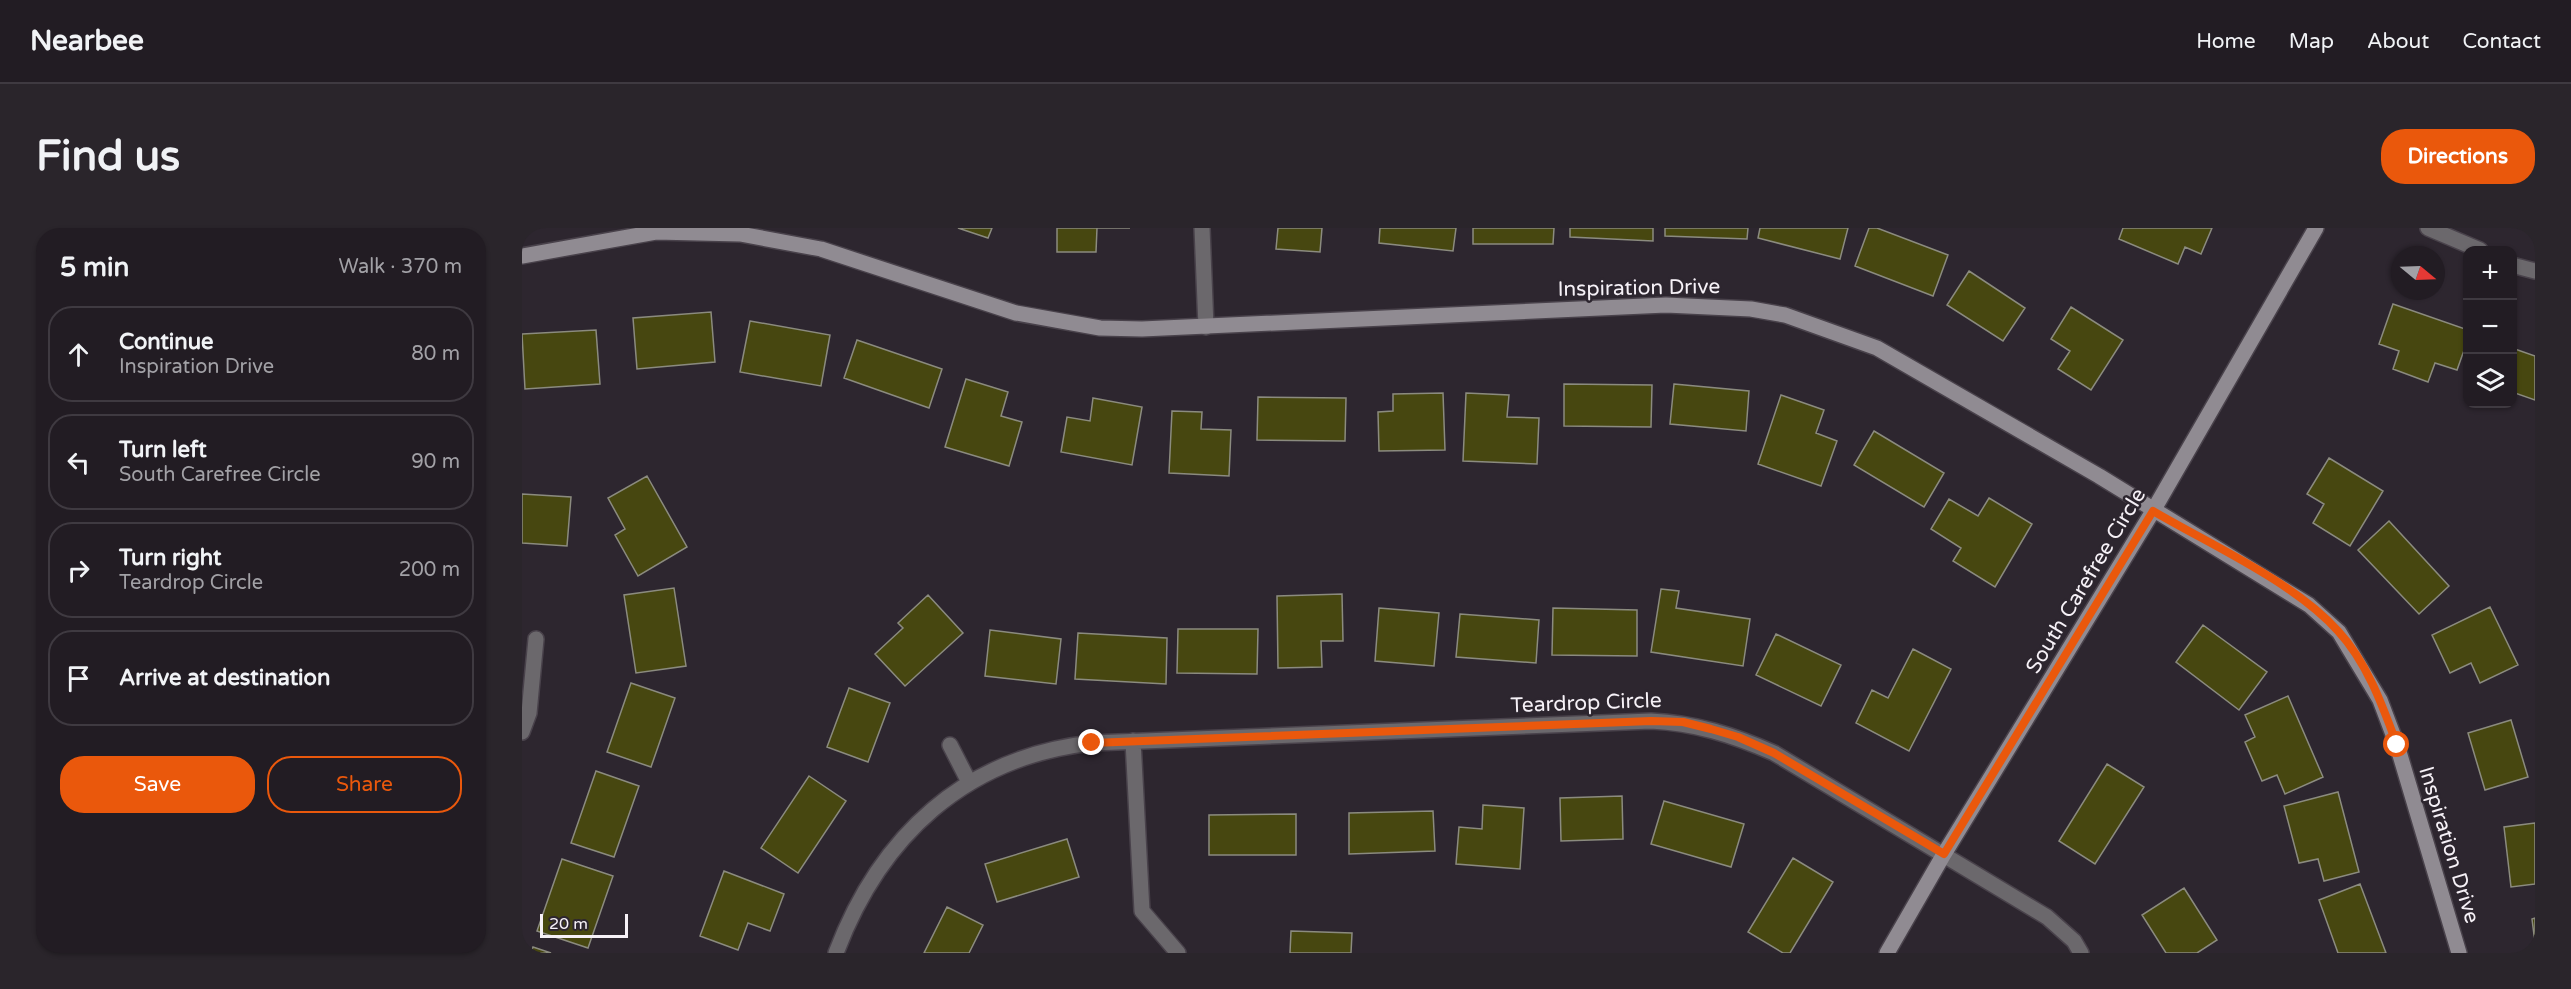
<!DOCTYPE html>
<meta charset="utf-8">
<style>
body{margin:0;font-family:"Varela Round",sans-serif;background:#2a252b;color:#f1f3f6}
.controls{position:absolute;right:18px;top:18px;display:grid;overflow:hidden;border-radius:12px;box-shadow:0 2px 4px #0004}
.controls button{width:54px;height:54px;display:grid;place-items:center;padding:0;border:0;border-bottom:2px solid #3f3a41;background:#221c23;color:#f1f3f6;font:30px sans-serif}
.compass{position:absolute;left:1869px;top:18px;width:54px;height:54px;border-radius:50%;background:#221c23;box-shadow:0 2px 4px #0004;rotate:109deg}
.scale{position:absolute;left:18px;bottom:15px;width:88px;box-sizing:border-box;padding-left:6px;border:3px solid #f6f1f7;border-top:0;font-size:16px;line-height:21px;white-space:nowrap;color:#f6f1f7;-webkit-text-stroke:4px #2d262f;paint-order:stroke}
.stop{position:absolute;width:18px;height:18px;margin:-14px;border:4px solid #ea580c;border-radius:50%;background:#fff}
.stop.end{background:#ea580c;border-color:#fff;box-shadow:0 2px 6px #0008}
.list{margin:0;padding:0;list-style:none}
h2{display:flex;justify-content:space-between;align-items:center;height:78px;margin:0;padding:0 24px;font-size:26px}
h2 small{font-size:20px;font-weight:400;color:#a2a1a6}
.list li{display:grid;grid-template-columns:39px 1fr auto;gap:18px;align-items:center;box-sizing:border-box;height:96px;margin:0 12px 12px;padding:0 12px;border:2px solid #3f3a41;border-radius:24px}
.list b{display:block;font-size:22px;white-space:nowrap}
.list p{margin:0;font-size:20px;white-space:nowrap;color:#a2a1a6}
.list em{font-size:20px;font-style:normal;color:#a2a1a6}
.actions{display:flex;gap:12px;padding:18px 24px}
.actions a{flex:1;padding:14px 0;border:2px solid #ea580c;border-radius:24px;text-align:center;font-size:21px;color:#ea580c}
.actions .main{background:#ea580c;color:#fff}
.icon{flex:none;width:33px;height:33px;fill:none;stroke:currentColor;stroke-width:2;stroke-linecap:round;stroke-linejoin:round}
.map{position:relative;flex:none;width:2013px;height:725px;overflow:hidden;border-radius:24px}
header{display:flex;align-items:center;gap:36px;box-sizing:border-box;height:84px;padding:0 30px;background:#221c23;border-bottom:2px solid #3f3a41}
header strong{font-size:28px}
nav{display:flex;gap:33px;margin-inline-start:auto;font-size:21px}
.intro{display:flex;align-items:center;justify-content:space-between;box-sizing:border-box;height:144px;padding:0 36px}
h1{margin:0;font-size:42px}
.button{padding:15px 27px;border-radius:24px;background:#ea580c;color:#fff;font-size:21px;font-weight:700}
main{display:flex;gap:36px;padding:0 36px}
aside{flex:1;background:#221c23;border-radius:24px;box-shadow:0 2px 4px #0004}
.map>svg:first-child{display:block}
</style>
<header>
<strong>Nearbee</strong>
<nav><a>Home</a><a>Map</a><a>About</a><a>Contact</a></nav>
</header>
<div class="intro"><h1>Find us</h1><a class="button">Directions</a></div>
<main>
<aside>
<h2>5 min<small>Walk · 370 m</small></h2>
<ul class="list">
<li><svg class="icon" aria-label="ahead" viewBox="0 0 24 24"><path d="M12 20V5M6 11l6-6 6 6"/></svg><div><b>Continue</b><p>Inspiration Drive</p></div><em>80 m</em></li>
<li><svg class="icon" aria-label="left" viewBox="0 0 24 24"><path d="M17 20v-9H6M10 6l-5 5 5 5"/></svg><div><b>Turn left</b><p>South Carefree Circle</p></div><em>90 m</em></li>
<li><svg class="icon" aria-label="right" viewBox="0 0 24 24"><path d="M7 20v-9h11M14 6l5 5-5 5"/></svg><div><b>Turn right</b><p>Teardrop Circle</p></div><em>200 m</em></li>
<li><svg class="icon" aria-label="arrive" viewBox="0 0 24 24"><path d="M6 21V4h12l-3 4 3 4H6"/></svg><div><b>Arrive at destination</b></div></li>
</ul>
<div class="actions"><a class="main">Save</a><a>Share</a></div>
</aside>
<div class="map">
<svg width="2013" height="725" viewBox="0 0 2013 725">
<rect width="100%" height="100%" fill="#2d262f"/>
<path fill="#474710" stroke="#8b8b7f" stroke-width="1.5" d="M436,0H470L466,10Z
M535,0H608H575L574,24H535Z
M756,0H800L798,24L754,21Z
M858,0H934L931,23L857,15Z
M951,0H1032L1031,16H951Z
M1048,0H1131V13L1048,9Z
M1143,0H1226L1225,11L1143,8Z
M1238,0H1326L1318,31L1236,10Z
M1347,0H1355L1426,27L1411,68L1333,38Z
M1601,0H1690L1679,26L1663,19L1656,36L1597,11Z
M1447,43L1503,80L1481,113L1425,77Z
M1871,76L1946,102V111L1935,142L1913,135L1906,154L1871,141L1877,123L1857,116Z
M1549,79L1601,112L1569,162L1536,141L1548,123L1529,111Z
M189,84L193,134L115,141L111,90Z
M228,93L308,107L299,158L218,144Z
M74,102L78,156L3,161L0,106Z
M335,112L420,141L407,180L322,150Z
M1990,120L2013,128V172L1990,164Z
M444,151L486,164L479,188L500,194L487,238L423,219Z
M1042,156L1130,157L1129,199L1042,198Z
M1152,156L1227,163L1224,203L1148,196Z
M921,165L923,222L857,223L856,184L871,183V166Z
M944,165L987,167L985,189L1017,190L1015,236L941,233Z
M1259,167L1302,182L1294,205L1315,213L1299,258L1236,236Z
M736,169L824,170L823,213L735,212Z
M571,170L620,179L610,237L539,224L545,189L568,193Z
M650,183L680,184L679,201L709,202L707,248L647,245Z
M1352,203L1422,245L1402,279L1332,237Z
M1807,230L1861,263L1828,318L1791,295L1802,276L1785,266Z
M125,248L165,319L116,348L93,307L103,301L86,270Z
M0,266L49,269L45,318L0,315Z
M1467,270L1510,296L1473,359L1431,333L1439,320L1409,301L1427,271L1456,288Z
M1867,293L1927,358L1897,386L1836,322Z
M152,360L164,438L114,445L102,367Z
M1139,361L1157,363L1154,380L1228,391L1221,438L1129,424Z
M820,366L821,413H799L800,439L756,440L755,368Z
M406,367L441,405L383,458L353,426L381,400L376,395Z
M1968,379L1996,437L1958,455L1949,435L1928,445L1910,407Z
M857,380L917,385L912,438L853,433Z
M1031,380L1115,382V428L1030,427Z
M938,386L1017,392L1014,435L934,429Z
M1681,397L1745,444L1717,482L1654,434Z
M656,401H736L735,446L655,445Z
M468,402L539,411L534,456L463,448Z
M556,405L645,410L644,456L553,451Z
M1254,406L1319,437L1299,478L1234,447Z
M1391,421L1429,441L1387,523L1334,495L1350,462L1366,470Z
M109,455L153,470L129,539L85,524Z
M327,460L368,475L346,534L305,519Z
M1766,468L1801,549L1763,566L1755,547L1740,553L1723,514L1733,509L1723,487Z
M1989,492L2006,549L1963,562L1946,505Z
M1585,536L1622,559L1573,636L1537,613Z
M74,543L117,558L92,629L49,615Z
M287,548L324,573L276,645L239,620Z
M1816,564L1837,644L1802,653L1796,631L1777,635L1762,578Z
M1100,568L1101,611L1039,613L1038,570Z
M1142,573L1222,596L1209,639L1129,616Z
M961,577L1002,580L998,641L934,636L937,599L960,601Z
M911,583L913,623L827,626V585Z
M774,586V627H687V587Z
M2013,595V656L1989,659L1982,599Z
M545,611L557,649L475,674L463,636Z
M1271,630L1311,654L1268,725H1261L1226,704Z
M40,631L91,648L66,720L15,703Z
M202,643L262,666L248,703L226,695L216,722L178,708Z
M1838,656L1864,725H1816L1797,672Z
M1662,660L1695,712L1675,725H1644L1620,687Z
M425,679L461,697L447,725H402Z
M2013,690V715L2010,691Z
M769,703L830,705L829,725H768Z
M11,719L29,725H9Z"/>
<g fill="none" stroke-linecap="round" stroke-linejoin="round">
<g stroke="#49424b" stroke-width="18">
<path id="street" d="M680,0L684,99
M1906,0L1958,22
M1990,37L2013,43
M0,504L7,485L14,411
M611,513L620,683L656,725
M428,517L447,554
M314,725C358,608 443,529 570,515L1129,493C1173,495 1211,507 1252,525L1525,689L1552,713L1559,725"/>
</g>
<g stroke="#49424b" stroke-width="18">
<path id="secondary" d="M0,28L134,4L218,6L299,21L494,85L578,100L620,101L1144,77L1229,81L1263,87L1355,120L1577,248L1787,377L1817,404L1858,472L1875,517L1937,725
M1365,725L1422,626L1631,283L1794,0"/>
</g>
<use href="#street" stroke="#6b686c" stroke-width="15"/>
<use href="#secondary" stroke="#908b92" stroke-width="15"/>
</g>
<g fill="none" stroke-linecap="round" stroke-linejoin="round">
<path stroke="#ea580c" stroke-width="8" d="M570,515L1129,493L1161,494L1189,501L1216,509L1252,525L1422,626L1631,283C1689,317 1772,354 1816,403C1845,434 1861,479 1875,517"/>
</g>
<g text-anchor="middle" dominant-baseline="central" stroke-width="5" stroke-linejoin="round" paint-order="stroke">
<g font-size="21" fill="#f6f1f7" stroke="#2d262f">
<text transform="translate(1117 60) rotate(-1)">Inspiration Drive</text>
<text transform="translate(1564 353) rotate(-59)">South Carefree Circle</text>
<text transform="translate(1064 475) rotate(-2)">Teardrop Circle</text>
<text transform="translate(1927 617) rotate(73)">Inspiration Drive</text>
</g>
</g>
</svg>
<div class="controls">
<button>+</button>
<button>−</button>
<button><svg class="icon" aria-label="layers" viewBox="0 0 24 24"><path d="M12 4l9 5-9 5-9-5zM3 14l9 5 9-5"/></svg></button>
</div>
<svg class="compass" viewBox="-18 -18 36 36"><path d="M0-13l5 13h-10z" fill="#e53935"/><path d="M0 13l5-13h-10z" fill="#a2a1a6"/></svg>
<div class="scale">20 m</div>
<div class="stop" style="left:1875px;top:517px"></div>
<div class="stop end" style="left:570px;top:515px"></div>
</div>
</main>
